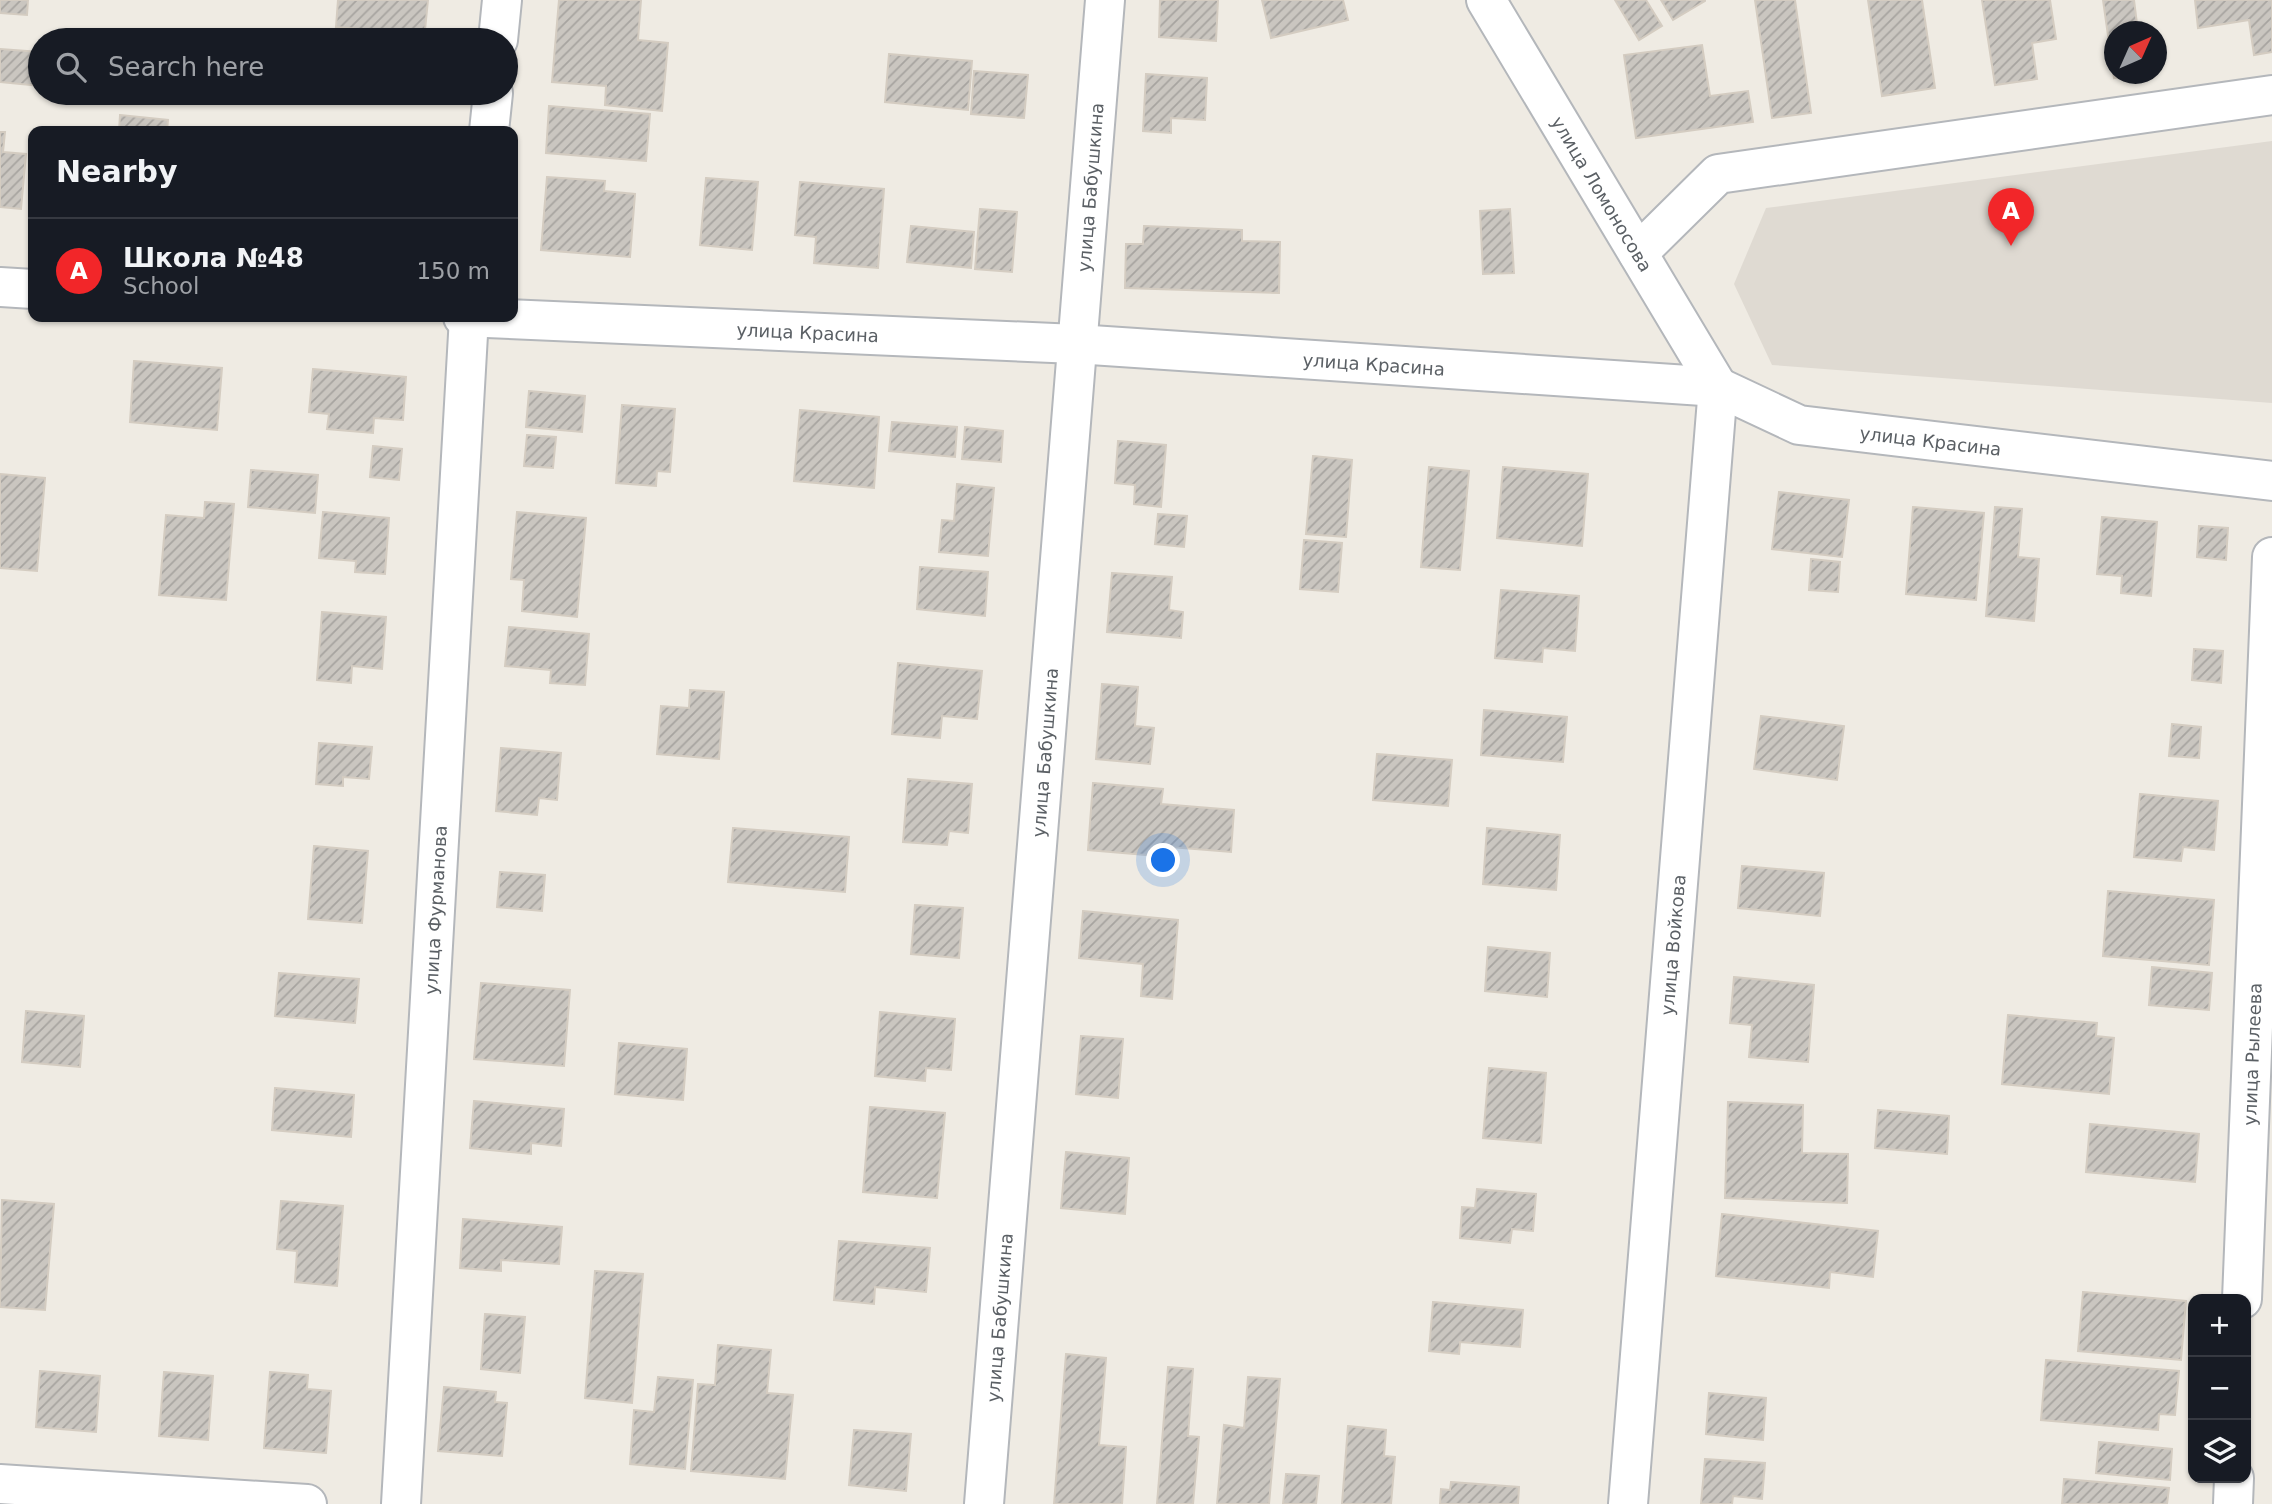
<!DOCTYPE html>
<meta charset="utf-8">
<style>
body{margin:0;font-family:"DejaVu Sans",sans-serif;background:#20242c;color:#f1f3f6}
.controls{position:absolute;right:21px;bottom:21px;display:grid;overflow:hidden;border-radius:14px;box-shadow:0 2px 5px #0004}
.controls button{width:63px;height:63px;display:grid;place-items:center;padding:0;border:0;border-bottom:2px solid #363941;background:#171b24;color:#f1f3f6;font:35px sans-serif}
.compass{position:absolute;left:2104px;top:21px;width:63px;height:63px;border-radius:50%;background:#171b24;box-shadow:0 2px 5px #0004;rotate:45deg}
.you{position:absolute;left:1164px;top:861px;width:24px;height:24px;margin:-18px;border:5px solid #fff;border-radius:50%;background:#1a73e8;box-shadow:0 0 0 10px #1a73e833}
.badge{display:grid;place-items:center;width:46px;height:46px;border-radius:50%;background:#f22629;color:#fff;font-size:23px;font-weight:700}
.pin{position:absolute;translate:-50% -58px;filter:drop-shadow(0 2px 4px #0008)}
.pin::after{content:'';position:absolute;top:37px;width:24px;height:21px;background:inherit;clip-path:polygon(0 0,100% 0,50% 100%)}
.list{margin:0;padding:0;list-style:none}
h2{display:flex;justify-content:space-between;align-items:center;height:91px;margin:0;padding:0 28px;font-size:30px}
h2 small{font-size:23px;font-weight:400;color:#9ea1a6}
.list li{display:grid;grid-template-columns:46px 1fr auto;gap:21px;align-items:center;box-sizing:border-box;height:105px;padding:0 28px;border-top:2px solid #363941}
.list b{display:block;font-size:26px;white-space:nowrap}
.list p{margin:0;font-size:23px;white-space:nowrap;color:#9ea1a6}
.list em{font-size:23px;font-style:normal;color:#9ea1a6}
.icon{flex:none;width:38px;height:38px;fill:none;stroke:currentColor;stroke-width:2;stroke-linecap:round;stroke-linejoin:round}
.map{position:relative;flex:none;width:2272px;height:1504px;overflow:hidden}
.search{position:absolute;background:#171b24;box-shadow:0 2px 5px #0004;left:28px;top:28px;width:490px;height:77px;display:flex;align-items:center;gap:18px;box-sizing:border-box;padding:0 24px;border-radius:38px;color:#9ea1a6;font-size:26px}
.panel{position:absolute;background:#171b24;box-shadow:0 2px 5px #0004;left:28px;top:126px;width:490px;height:196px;border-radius:14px}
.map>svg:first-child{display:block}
</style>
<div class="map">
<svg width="2272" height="1504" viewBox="0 0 2272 1504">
<defs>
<pattern id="building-hatch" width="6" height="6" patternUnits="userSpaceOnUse" patternTransform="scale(1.75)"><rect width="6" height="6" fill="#cac6c0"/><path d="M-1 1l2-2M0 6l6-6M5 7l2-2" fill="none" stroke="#a7a4a0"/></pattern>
</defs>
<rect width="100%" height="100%" fill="#efebe3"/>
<path fill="#dfdad2" d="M2272,141V403L1772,365L1734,284L1766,208Z"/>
<path fill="url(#building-hatch)" stroke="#d4ccc1" stroke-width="2" d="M0,0H28L27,15L0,13Z
M338,0H428L424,40H391L392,32L336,27Z
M559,0H641L638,40L668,43L662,111L605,105L606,86L552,82Z
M1160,0H1218L1216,41L1159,37Z
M1262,0H1343L1348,20L1271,38Z
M1615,0H1646L1662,26L1639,40Z
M1661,0H1705V1L1673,20Z
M1755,0H1795L1811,113L1772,118Z
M1868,0H1922L1935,88L1882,96Z
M1982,0H2050L2056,39L2032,43L2037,79L1995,85Z
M2103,0H2134L2138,32H2114V74H2143L2114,78Z
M2195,0H2272V52L2254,55L2249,20L2198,28Z
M1702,45L1710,96L1748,91L1753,122L1636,138L1624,55Z
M0,49L40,52V86L0,82Z
M889,54L972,61L968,110L885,102Z
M974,71L1028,75L1024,118L971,114Z
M1146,74L1207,78L1205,120L1171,118V133L1143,131Z
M549,106L650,114L646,161L546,153Z
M120,115L168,120L167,131H119Z
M0,132H5L3,152L26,154L21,209L0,207Z
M547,177L605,181L604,191L635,194L630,257L541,250Z
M706,178L758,182L752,250L700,245Z
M800,182L884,189L878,268L814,263L816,237L795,235Z
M980,209L1017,212L1012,272L975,269Z
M1510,209L1514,273L1483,274L1480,211Z
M911,226L974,232L971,268L907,262Z
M1144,226L1242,230V241L1280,242L1279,293L1125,288L1126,244H1143Z
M134,361L222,368L217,430L130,422Z
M313,369L406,377L403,420L374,418L373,433L327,429L329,414L309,412Z
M529,391L585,396L582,432L526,427Z
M622,405L675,409L670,472L657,471L656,486L616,483Z
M800,410L879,417L874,488L794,481Z
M892,422L957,427L955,457L889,451Z
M965,427L1003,431L1001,462L962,459Z
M527,435L556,437L553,468L524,466Z
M1118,441L1166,445L1161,507L1134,504L1135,485L1115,483Z
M373,446L402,449L399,480L370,477Z
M1313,456L1352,460L1346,537L1306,534Z
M1429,467L1469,471L1460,570L1421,567Z
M1503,467L1588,474L1582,546L1497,538Z
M251,470L318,475L315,513L248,507Z
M0,474L45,478L37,571L0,568Z
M957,484L994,488L988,556L939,552L942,520L954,521Z
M1779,492L1849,500L1842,557L1772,549Z
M205,502L234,504L226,600L159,595L166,515L204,518Z
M1913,507L1984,513L1976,600L1906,594Z
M1995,507L2022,509L2018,557L2039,559L2034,621L1986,616Z
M323,512L389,518L385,574L355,572L356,561L319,558Z
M517,512L586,518L577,617L522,611L524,580L511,579Z
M1158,514L1187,516L1184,547L1155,544Z
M2102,517L2157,522L2151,596L2121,593L2122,576L2097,574Z
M2199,526L2228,528L2226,560L2197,557Z
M1304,540L1342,543L1338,592L1300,589Z
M1811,559L1840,562L1838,592L1809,590Z
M920,567L988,572L985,616L917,609Z
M1112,573L1172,577L1169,610L1183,612L1181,638L1107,632Z
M1501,590L1579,596L1575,651L1543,648L1542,662L1495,658Z
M322,612L386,617L382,669L352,666L351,683L317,680Z
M509,627L589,634L585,685L550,683L551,670L505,666Z
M2194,649L2223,651L2221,683L2192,680Z
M898,663L982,671L977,719L942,716L940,738L892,734Z
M1102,684L1138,687L1135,726L1154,728L1150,764L1096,759Z
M690,690L724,692L719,759L657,754L661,706L689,708Z
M1484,710L1567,717L1563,762L1481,755Z
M1761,716L1844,726L1837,780L1754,769Z
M2172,724L2201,727L2199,758L2169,756Z
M319,743L372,747L369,779L343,777V786L316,784Z
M501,748L561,753L557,800L539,798L537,815L496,811Z
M1377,754L1452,760L1448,806L1373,800Z
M908,779L972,784L968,833L949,831L947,845L903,842Z
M1093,783L1163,789L1161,804L1234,810L1231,852L1158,846L1157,856L1088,850Z
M2140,794L2218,801L2214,850L2183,847L2181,861L2134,857Z
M733,828L849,837L845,892L728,882Z
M1487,828L1560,835L1556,890L1483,884Z
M314,846L368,851L362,923L308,919Z
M1742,866L1824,873L1820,916L1738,908Z
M500,872L545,875L542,911L497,907Z
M2108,891L2214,900L2209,965L2103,956Z
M915,905L963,908L959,958L911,954Z
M1083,911L1178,920L1172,999L1141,996L1143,964L1079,958Z
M1488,947L1550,953L1547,997L1485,991Z
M2152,967L2212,973L2209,1010L2149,1005Z
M279,973L359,979L355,1023L275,1016Z
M1734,977L1814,985L1808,1062L1749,1057L1752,1025L1730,1023Z
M481,983L570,990L564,1066L474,1059Z
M26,1011L84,1016L80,1067L22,1062Z
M880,1012L955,1019L951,1070L926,1068L925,1081L875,1076Z
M2008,1015L2097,1023L2096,1036L2114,1038L2109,1094L2002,1084Z
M1081,1036L1123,1039L1118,1098L1076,1094Z
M619,1043L687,1049L683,1100L615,1094Z
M1489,1068L1546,1073L1541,1143L1483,1138Z
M275,1088L354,1095L351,1137L272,1130Z
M474,1101L564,1109L561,1146L531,1143V1154L470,1148Z
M1728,1102L1803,1105L1802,1153L1848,1154L1847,1203L1725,1198Z
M870,1107L945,1113L937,1198L863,1192Z
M1878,1110L1949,1116L1947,1154L1875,1148Z
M2090,1124L2199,1134L2195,1182L2086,1172Z
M1066,1152L1129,1158L1125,1214L1061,1208Z
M1477,1189L1536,1194L1533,1231L1512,1229L1510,1243L1460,1238L1462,1207L1475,1208Z
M2,1200L54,1204L45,1310L0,1307Z
M281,1201L343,1206L337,1286L295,1282L297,1251L277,1249Z
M1722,1214L1878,1231L1873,1277L1830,1272L1829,1288L1716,1276Z
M463,1219L562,1227L559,1264L501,1260V1271L460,1268Z
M839,1241L930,1248L926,1292L875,1287L874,1304L834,1300Z
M595,1271L643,1274L632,1403L585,1398Z
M2083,1292L2186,1301L2181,1360L2078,1351Z
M1433,1302L1523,1310L1520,1347L1460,1342L1459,1354L1429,1351Z
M485,1314L525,1317L520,1373L481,1369Z
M718,1345L771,1350L767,1393L793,1395L785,1479L691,1471L698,1384L715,1385Z
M1066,1354L1106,1358L1099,1445L1126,1447L1122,1504H1054Z
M2046,1360L2179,1371L2175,1415L2159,1414L2158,1430L2041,1420Z
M1168,1367L1193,1369L1188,1436L1199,1437L1193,1504H1157Z
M40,1371L100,1376L96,1432L36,1427Z
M164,1372L213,1376L208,1440L159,1436Z
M270,1372L308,1375L307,1389L331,1391L326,1453L264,1448Z
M658,1377L693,1380L685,1469L630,1464L634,1410L654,1412Z
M1248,1377L1280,1379L1269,1504H1217L1224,1425L1244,1428Z
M444,1387L496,1392L495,1402L507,1403L502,1456L438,1451Z
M1709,1393L1766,1398L1763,1440L1706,1434Z
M1348,1426L1386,1430L1384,1456L1395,1457L1391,1504H1342Z
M854,1430L911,1434L906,1491L849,1485Z
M2099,1442L2172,1449L2170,1480L2096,1473Z
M1705,1459L1765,1463L1762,1499L1733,1496L1732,1504H1701Z
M1286,1474L1319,1476L1316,1504H1283Z
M2064,1479L2169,1488L2167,1504H2062Z
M1451,1482L1519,1487L1518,1504H1440L1441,1489L1450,1490Z"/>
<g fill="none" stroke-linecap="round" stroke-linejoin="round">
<g stroke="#b4b7bb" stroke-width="42">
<g id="minor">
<path id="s1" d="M1486,0L1718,387L1628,1504"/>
<path d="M498,40L502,0"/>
<path d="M489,131L493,93"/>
<path d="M1638,253L1718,174L2272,95"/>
<path d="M0,287L33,289"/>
<path id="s2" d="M463,317L1076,344L1718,387L1799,425L2272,481"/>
<path id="s3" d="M2242,1299L2272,557"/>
<path d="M0,1484L307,1504"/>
<path id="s4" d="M401,1504L469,317"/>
<path id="s5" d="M984,1504L1105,0"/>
<path d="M2233,1504L2234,1478"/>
</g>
</g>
<use href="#minor" stroke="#fff" stroke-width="38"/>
</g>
<g text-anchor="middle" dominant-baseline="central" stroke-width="6" stroke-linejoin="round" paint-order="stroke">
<g font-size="18" fill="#5b6065" stroke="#fff">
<text stroke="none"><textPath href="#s5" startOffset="1321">улица Бабушкина</textPath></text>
<text stroke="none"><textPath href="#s1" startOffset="226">улица Ломоносова</textPath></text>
<text stroke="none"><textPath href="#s2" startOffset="345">улица Красина</textPath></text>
<text stroke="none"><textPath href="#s2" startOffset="912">улица Красина</textPath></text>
<text stroke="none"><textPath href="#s2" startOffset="1479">улица Красина</textPath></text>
<text stroke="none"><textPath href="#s5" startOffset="754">улица Бабушкина</textPath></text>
<text stroke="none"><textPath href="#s4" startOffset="595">улица Фурманова</textPath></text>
<text transform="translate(1673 945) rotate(-85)">улица Войкова</text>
<text stroke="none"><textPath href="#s3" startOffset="245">улица Рылеева</textPath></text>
<text stroke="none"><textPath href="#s5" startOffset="187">улица Бабушкина</textPath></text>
</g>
</g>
</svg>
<div class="controls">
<button>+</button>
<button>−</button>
<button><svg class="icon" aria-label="layers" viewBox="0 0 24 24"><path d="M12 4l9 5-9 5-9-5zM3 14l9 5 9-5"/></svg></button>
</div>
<svg class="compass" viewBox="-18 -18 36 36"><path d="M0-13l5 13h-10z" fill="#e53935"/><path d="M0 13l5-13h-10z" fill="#9ea1a6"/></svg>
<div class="you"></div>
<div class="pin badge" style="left:2011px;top:246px">A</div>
<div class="search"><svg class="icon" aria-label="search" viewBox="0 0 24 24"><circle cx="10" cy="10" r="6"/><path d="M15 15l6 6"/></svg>Search here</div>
<section class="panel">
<h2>Nearby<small></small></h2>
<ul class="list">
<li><span class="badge">A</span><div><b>Школа №48</b><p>School</p></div><em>150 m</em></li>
</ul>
</section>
</div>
